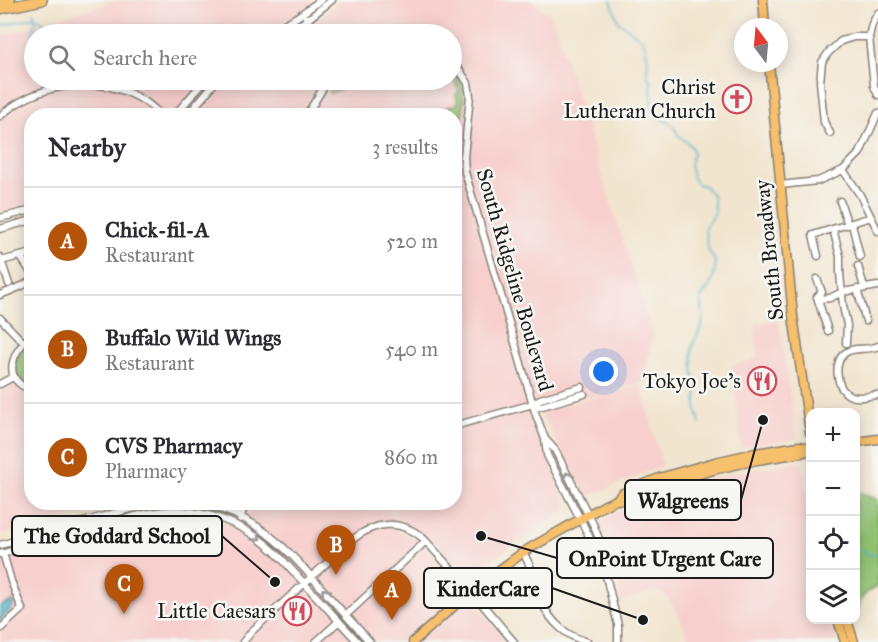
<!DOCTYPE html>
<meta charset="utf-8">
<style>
body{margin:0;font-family:"IM FELL Great Primer",serif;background:#f2f2f3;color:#2b2b33}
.controls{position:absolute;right:18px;bottom:18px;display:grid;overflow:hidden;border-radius:12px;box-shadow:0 3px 15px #0003}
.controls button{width:54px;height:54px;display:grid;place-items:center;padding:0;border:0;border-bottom:2px solid #e1e1e2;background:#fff;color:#2b2b33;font:30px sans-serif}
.compass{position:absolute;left:734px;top:18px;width:54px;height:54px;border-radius:50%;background:#fff;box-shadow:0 3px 15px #0003;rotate:344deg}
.you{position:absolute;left:604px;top:372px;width:21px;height:21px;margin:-15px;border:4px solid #fff;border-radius:50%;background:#1a73e8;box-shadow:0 0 0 9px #1a73e833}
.badge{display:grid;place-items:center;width:39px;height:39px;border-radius:50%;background:#b45309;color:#fff;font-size:20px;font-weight:700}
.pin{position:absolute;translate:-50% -50px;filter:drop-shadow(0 2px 3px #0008)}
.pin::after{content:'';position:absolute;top:32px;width:21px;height:18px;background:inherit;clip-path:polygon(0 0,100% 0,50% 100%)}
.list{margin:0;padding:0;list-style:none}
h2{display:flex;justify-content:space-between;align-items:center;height:78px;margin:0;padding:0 24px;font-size:26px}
h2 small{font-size:20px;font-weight:400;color:#7c7c81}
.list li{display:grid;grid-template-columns:39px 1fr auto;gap:18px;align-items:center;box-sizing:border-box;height:108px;padding:0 24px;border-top:2px solid #e1e1e2}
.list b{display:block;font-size:22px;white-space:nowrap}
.list p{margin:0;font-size:20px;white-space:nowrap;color:#7c7c81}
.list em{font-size:20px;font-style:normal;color:#7c7c81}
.icon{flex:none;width:33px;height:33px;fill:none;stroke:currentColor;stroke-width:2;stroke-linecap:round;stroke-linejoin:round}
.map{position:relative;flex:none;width:878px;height:642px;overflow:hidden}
.search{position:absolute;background:#fff;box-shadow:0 3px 15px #0003;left:24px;top:24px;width:438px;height:66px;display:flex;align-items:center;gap:15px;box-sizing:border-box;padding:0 21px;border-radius:33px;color:#7c7c81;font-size:22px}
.panel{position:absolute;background:#fff;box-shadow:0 3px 15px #0003;left:24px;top:108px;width:438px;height:402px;border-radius:24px}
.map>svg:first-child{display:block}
</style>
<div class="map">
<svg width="878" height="642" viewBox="0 0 878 642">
<rect width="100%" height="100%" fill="#f6f6f2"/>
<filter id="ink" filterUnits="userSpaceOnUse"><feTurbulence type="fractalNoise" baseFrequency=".0167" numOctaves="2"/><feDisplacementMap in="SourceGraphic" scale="12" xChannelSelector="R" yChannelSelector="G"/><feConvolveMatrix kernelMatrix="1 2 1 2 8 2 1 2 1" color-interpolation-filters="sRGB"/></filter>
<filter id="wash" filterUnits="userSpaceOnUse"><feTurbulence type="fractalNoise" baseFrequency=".008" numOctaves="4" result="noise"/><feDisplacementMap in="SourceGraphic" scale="24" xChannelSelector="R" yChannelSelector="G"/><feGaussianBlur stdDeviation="1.35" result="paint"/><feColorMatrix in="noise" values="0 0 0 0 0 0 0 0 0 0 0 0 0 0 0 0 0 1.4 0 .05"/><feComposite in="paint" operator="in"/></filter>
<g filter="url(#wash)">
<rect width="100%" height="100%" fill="#f2e5cf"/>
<path fill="#f7d0ce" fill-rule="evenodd" d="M118,0H310L317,20L342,0H530L552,16L653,335L642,383L533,412L568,508L466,577L431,540L397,519L391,503L454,502V116H310L303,110L298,116H173L169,112L165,116H32L31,204L0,213V36ZM34,34H452V80H34Z
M778,320L797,439L741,447L732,366L758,358L755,324Z
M15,384L21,392L31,394L32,502L117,503L0,535V391Z
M641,386L663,466L586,497L540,412Z
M797,462L802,465L810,515V620H831L837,642H690L676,610L667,596L662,592L655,591L621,601L611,556L599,520L633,505L695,483L738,472Z
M258,502L388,503L398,531L417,538L459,584L508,642H0V559L140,523L201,517L229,525L253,510Z"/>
<path fill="#92c272" stroke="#576f47" stroke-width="1.5" d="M452,69C469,87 463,110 460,132L458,136V139L456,140L454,116L432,115L436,114L435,111L456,105L458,103L456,94L459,93C457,84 451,78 452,69Z
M334,80H377L338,90L337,87L336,91L330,93L329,89Z
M31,339V387C4,382 17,351 31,339Z
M856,491L878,500V586C864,592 860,598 857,613L856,614Z"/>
<path fill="#4db6cb" stroke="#346974" stroke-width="1.5" d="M13,601L14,604L11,609L0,621V606Z"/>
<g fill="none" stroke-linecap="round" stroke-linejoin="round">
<path stroke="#4db6cb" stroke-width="1.5" d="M611,0L618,21L642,39L645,46L648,60L647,68L648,77L651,82L652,109L660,119L668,122L674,127L678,135L688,143L692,148L693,153L690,165L693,178L697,184L705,186L713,196L714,207L715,211L713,217L706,225L705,230L708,249L715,261V268L713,279L709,287L701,297L703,317L702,325L694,342L692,349L693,370L697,389L696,407L700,424
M0,26L36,17L48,26
M32,33L36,22L34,13
M856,547L870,555H878"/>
</g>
</g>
<g filter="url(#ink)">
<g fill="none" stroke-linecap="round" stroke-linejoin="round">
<g stroke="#878076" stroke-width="9">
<path id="minor" d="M878,13L872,24L869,37L874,86L878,95
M306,18L317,34
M266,34L297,17L321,0
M283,34L307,20L332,0
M452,62L460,71L468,83L470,96L464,157L465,172L536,415L545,439L547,455L589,536L599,568L606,576
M0,116C38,83 100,73 144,101C151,105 156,111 162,116
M174,116L205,80
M187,116L217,80
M306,116L328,80
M830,133L824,122L820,82L822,62L829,52L841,41L854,37H869
M843,170L860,195L878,231
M780,185L818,181L843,170L860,153L878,113
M840,201L848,225
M0,218L32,210
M852,224L860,257
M0,229L32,220
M833,229L840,256V273L843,306L847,325L846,343
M32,253L24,255L22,259L32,274
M818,256L813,235L871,217
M0,257L9,284
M1,261L24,255
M858,266L864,287
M817,279L822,292L817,297L828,331
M857,289L866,321
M0,295L22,286L32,280
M819,295L821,299L830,298L842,292L878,286
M0,318L23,342
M32,335C12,351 0,380 32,390
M878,346C868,351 854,346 845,353C833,362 836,388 849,395C858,400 869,395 878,395
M0,384L13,377
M533,404L542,406L584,394
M454,426L533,404L540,399L582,387
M546,440L555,450L593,524L599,539L607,566L606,576L618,625V642
M185,502C248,508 279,540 318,584C335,604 353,623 370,642
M240,519L246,502
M0,545L126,510L162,502
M523,552C528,561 532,570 535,579C538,586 539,595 542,602C550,622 567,637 588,642
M0,554C32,546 65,536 97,527C114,522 132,516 150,513C199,504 248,523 282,559L358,642
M346,615L426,541
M0,629L22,609L11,581L3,553
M243,642L252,631L352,540C375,521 401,519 424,539L471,591L514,642
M316,642L339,621"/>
</g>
<g stroke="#878076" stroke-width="11">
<path id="major" d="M763,0L765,27
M769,63L793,316L810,433
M856,442L878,439
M616,500L623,493L659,478L715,462L755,453L799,446L810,448
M838,620L845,642
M847,620L854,642
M413,642L471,591L525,551L605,505L616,500H624L662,485L717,469L757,460L801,453L810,450"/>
</g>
<g stroke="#878076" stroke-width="12">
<path id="highway" d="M0,1L10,0
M0,9L42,0"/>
</g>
<use href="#minor" stroke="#fff" stroke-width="6"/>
<use href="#major" stroke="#f7c06c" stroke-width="8"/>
<use href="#highway" stroke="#f7c06c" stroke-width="9"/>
</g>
<defs><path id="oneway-chevron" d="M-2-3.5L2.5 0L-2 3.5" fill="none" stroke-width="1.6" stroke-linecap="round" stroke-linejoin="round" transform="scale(1.5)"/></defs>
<g stroke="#999">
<use href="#oneway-chevron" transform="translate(568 476) rotate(-117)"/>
<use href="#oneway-chevron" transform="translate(257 537) rotate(35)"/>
<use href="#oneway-chevron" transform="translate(325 592) rotate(-132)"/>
</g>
</g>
<defs>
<g id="church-ring" transform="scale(1.5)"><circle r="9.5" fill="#f6f6f2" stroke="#d1495b" stroke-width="1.5"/><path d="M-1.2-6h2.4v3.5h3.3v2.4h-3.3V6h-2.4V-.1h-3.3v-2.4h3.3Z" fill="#d1495b"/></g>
<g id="restaurant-ring" transform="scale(1.5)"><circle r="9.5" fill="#f6f6f2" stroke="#d1495b" stroke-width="1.5"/><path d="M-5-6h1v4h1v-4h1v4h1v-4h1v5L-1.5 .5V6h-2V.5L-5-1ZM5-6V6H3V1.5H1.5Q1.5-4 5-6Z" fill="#d1495b"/></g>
</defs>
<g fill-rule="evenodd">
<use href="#church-ring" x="737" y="99"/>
<use href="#restaurant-ring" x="762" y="381"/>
<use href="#restaurant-ring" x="297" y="611"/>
</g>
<g text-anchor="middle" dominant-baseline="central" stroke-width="5" stroke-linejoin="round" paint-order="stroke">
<g font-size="21" fill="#1c1c1c" stroke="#f6f6f2" text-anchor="end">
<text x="716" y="87">Christ<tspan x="716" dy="24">Lutheran Church</tspan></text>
<text x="741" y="381">Tokyo Joe's</text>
<text x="276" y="611">Little Caesars</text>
</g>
<g font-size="21" fill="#1c1c1c" stroke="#f6f6f2">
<text transform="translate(769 250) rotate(-96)">South Broadway</text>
<text transform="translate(515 280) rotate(74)">South Ridgeline Boulevard</text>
</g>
</g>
<path fill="none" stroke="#1c1c1c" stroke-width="2" d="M763 420L741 500M275 582L222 536M481 536L557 558M643 620L552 588"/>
<g fill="#1c1c1c" stroke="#f6f6f2" stroke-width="2">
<circle cx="763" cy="420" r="6"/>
<circle cx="275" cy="582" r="6"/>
<circle cx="481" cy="536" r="6"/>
<circle cx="643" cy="620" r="6"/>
</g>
<g fill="#f6f6f2" stroke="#1c1c1c" stroke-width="2">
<rect x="625" y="480" width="116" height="40" rx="6"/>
<rect x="12" y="516" width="210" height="40" rx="6"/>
<rect x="557" y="538" width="216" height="40" rx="6"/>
<rect x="424" y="568" width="128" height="40" rx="6"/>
</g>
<g font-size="22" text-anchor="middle" font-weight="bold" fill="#1c1c1c">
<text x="683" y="508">Walgreens</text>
<text x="117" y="543">The Goddard School</text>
<text x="665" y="566">OnPoint Urgent Care</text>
<text x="488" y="596">KinderCare</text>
</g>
</svg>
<div class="controls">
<button>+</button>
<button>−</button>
<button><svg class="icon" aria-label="locate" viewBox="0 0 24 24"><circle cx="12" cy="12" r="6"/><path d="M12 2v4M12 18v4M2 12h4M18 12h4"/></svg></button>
<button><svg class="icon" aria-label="layers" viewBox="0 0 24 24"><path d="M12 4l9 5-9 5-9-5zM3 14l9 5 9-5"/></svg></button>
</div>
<svg class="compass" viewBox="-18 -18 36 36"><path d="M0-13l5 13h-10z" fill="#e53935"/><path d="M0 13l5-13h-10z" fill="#7c7c81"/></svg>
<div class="you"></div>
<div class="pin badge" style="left:392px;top:620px">A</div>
<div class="pin badge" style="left:336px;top:575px">B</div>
<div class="pin badge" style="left:124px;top:614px">C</div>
<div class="search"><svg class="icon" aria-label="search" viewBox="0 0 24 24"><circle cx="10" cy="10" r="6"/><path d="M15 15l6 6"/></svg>Search here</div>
<section class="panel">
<h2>Nearby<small>3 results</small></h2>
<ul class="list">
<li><span class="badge">A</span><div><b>Chick-fil-A</b><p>Restaurant</p></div><em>520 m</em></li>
<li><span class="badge">B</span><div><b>Buffalo Wild Wings</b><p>Restaurant</p></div><em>540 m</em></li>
<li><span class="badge">C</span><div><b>CVS Pharmacy</b><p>Pharmacy</p></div><em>860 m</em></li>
</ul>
</section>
</div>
